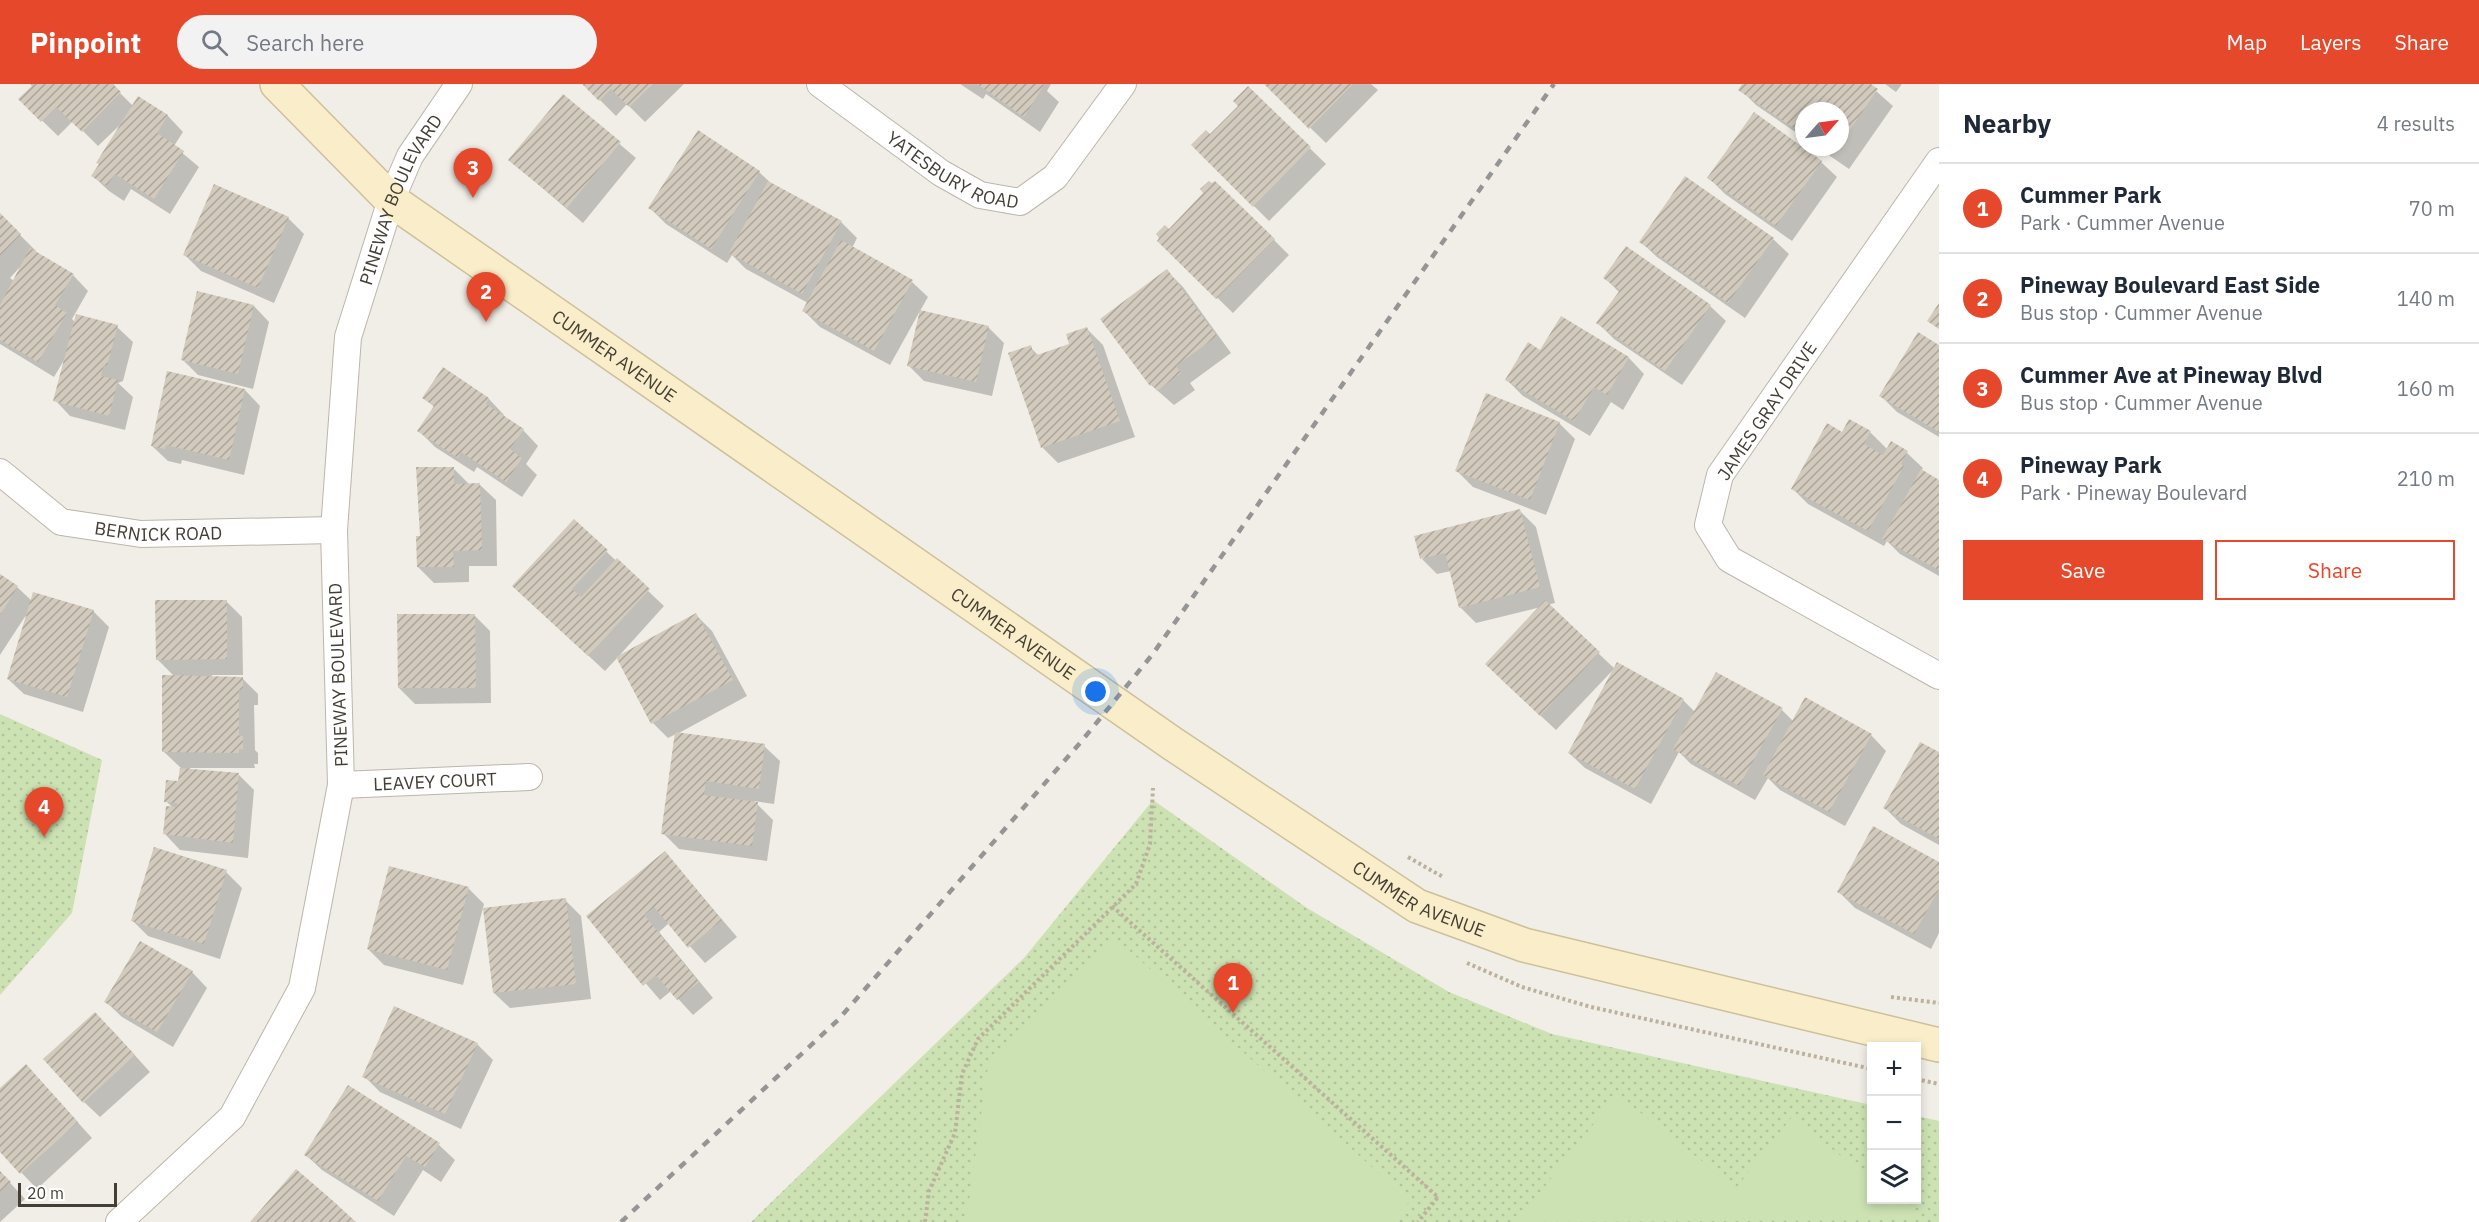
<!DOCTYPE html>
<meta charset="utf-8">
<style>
body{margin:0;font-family:"IBM Plex Sans",sans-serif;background:#f2f2f3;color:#1f2937}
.controls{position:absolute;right:18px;bottom:18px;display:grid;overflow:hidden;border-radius:0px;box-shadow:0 3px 9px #0003}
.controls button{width:54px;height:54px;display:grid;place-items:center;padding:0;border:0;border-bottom:2px solid #e0e1e3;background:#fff;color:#1f2937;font:30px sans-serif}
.compass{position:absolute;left:1795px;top:18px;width:54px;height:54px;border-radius:50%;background:#fff;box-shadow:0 3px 9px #0003;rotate:62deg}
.scale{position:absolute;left:18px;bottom:15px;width:99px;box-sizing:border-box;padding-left:6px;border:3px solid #443f36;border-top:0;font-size:16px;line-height:21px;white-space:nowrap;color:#443f36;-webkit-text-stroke:4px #fff;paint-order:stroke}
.you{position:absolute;left:1096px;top:608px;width:21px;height:21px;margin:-15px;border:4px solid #fff;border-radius:50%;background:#1a73e8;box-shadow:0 0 0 9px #1a73e833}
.badge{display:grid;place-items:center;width:39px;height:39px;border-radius:50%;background:#e5482b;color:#fff;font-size:20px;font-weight:700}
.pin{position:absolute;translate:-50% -50px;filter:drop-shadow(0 2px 3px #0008)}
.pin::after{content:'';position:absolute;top:32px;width:21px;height:18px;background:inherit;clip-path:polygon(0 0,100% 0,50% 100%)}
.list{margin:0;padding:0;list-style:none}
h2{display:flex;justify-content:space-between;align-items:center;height:78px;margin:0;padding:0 24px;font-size:26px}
h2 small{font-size:20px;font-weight:400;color:#747a83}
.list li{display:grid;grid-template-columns:39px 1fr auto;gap:18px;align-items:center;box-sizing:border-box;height:90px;padding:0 24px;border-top:2px solid #e0e1e3}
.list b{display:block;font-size:22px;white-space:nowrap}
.list p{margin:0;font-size:20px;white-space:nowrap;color:#747a83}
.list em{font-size:20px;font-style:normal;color:#747a83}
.actions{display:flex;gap:12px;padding:18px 24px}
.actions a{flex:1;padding:14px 0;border:2px solid #e5482b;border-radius:0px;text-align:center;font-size:21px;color:#e5482b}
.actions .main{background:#e5482b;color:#fff}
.icon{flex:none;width:33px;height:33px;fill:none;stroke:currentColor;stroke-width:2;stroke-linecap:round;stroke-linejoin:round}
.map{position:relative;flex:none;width:1939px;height:1138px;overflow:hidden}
header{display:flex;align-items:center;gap:36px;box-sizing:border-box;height:84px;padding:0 30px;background:#e5482b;color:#fff}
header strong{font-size:28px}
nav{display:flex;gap:33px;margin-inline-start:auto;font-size:21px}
.search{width:420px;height:54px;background:#f2f2f3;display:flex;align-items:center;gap:15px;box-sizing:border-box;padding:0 21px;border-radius:33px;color:#747a83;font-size:22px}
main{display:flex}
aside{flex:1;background:#fff}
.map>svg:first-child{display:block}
</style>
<header>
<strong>Pinpoint</strong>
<div class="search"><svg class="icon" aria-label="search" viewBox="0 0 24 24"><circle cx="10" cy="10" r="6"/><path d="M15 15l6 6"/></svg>Search here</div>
<nav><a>Map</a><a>Layers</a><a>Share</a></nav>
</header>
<main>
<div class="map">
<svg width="1939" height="1138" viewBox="0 0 1939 1138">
<defs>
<pattern id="park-dots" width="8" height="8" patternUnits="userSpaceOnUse" patternTransform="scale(1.5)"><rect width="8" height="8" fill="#cce2b3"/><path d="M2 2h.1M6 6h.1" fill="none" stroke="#b0c39b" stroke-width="1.8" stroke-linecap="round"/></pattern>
<pattern id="building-hatch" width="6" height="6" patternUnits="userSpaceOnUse" patternTransform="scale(1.5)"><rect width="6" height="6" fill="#d2cabd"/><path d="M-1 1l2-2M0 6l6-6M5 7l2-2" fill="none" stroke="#aca59a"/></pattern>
</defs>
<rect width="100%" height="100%" fill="#f1eee7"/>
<path fill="url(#park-dots)" d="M0,630L102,676L72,829L0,911Z
M1153,716L1307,824L1449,908L1552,950L1871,1021L1872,1116H1916L1917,1032L1939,1037V1138H751L1024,874Z"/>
<path fill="#cce2b3" d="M1113,852L1410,1117L1391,1138H966L989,975Z
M1617,1010L1736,1104L1792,1033L1871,1096L1872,1116H1897L1923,1136L1517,1138Z"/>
<path fill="#0003" fill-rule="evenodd" d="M30,0H114L113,2L133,22L138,14L168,32L183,48L174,62L199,83L170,130L131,105L124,117L109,107L93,92L121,40L98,62L73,37L58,52L20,15L33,3Z
M584,0H684L645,38L627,20L616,32Z
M960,0H1051L1047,7L1059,18L1040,48L986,10L983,15Z
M1265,0H1371L1378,6L1326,59Z
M1744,0H1868L1893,22L1849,85L1817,63H1840V27H1804V54L1756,21L1740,5Z
M1885,0H1902L1896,8Z
M1248,4L1326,80L1269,137L1193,61L1210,52L1240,22Z
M563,12L636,74L583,139L510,76Z
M1821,78L1837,93L1792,157L1725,110L1709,94Z
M759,88L773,101L841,138L857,154L852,164L912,198L928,213L920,227L988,243L1004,259L992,312L924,297L908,281L920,227L890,281L820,243L804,227L808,219L746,185L732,171L727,179L666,140L650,124Z
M1205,109L1274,156L1289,171L1233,229L1159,157Z
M0,131L36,167L34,169L73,191L88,207L72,235L75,238L117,243L133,258L123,297L118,299L133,313L125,346L70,332L55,316L64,276L54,293L0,260ZM20,183L14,197L10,194Z
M288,134L304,150L274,219L201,187L185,171Z
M1773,155L1789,170L1745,234L1657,173L1641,158Z
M1167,187L1183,203L1231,269L1190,299L1195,306L1174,321L1151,301Z
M1605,194L1710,222L1726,237L1682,301L1614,255L1598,239L1620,209Z
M254,222L269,238L253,305L198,291L182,275Z
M1561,234L1629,274L1644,290L1623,326L1611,318L1590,352L1523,312L1507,296L1541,268Z
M1087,245L1103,261L1135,353L1058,379L1043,364L1010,270L1030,263L1039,272L1071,260Z
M1939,263V353L1897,328L1881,312Z
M443,285L489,315L504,331L503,333L523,346L538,362L526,380L537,391L522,413L477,383L474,388L435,363L419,347L435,324L424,313Z
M168,289L245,306L260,322L244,391L182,376L181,380L168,377L152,362Z
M1559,339L1575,355L1546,431L1473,403L1457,387Z
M1870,348L1888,366L1892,359L1907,369L1923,384L1921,387L1939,397V492L1900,470L1887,457L1884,462L1808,420L1792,404L1843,350Z
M453,384L470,401H480L496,416L497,482H469V498L434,499L418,483L422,453Z
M1520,427L1536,443L1555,519L1547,521L1615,585L1683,616L1695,628L1782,626L1794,638L1871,651L1886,667L1845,742L1780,706L1768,694L1755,716L1691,680L1679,668L1651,720L1585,684L1569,669L1613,586L1556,646L1502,596L1541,523L1476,539L1460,523L1451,487L1437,490L1422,475Z
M574,437L664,522L618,573L696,531L712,547L747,612L677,650L764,662L780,677L774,720L754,717L773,736L767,777L679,765L663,749L676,650L668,654L653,639L618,573L605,587L530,518Z
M0,492L17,503L32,517L93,527L109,543L83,628L24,610L8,595L28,528L0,571Z
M226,517L242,533L243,591H212V594H242L258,610V621H254L255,666L258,669V680H254L255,684H190V686L238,690L254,706L248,774L180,766L165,750L173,724L166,717L180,699L181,684L164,668L174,592L157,575Z
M474,531L490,547L491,619L415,620L399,604Z
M1939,670V761L1901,740L1885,724Z
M665,769L737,853L705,879L669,839L659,848L713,914L693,931L671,907L660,916L588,832Z
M1939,780V849L1931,865L1855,824L1839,808Z
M226,788L242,804L220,875L148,852L133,837Z
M468,804L484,820L463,901L384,881L368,865Z
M565,816L581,832L591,915L510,924L494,909Z
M192,888L207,904L173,963L122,933L106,918Z
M111,945L150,988L100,1033L84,1018Z
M477,960L493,976L461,1045L380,1008L364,992Z
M41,998L92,1054L37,1105L0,1066V1006Z
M439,1061L455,1076L441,1098L423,1086L394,1132L322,1086L306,1071Z
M0,1088L25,1115L0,1138Z"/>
<path fill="url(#building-hatch)" d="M34,0H113L121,8L82,48L56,23L41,38L18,15Z
M582,0H653L629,23L611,5L599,17Z
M977,0H1042L1044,1L1024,33Z
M1264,0H1353L1309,45Z
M1742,0H1871L1878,5L1840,60V27H1804V51L1738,6Z
M1248,2L1311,63L1253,123L1191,61L1206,46L1210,50L1238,22L1233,17Z
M563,10L621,58L567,124L508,76Z
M138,12L168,31L157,49L184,67L154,115L115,90L107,102L91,92L99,80L96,79Z
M1754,28L1822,77L1776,142L1707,94Z
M698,46L760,87L711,165L648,124Z
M1685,92L1774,154L1728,219L1639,158Z
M768,97L842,137L802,210L729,169Z
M1209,97L1212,99L1215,97L1275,155L1216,215L1157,157L1159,154L1156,150L1165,141L1169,145L1203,109L1200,105Z
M214,100L289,133L258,204L183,171Z
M0,129L21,150L0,172Z
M841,156L913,196L874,267L802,227Z
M1626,162L1711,221L1665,287L1596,239L1620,206L1603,194Z
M30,164L74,190L55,221L67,229L38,278L0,256V221Z
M1167,185L1217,252L1176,282L1181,289L1157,307L1152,300L1150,302L1100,235Z
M197,207L254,221L238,290L181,276Z
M1939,219V245L1927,237Z
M920,226L989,242L976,298L907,282Z
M76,230L118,241L107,282L104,281L101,292L118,296L109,332L53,317Z
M1561,232L1629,273L1607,311L1594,303L1574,337L1505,296L1528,258L1540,266Z
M1087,243L1120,337L1041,364L1008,269L1031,261L1034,272L1069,260L1066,250Z
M1918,248L1939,261V348L1879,312Z
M443,283L489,314L486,320L524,345L510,365L522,374L506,398L461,368L458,374L417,347L434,322L422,314Z
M167,287L245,305L229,376L166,361L165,365L151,362Z
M1486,309L1560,338L1530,416L1455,387Z
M1849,335L1871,347L1864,360L1883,371L1891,357L1908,367L1901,380L1904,382L1868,447L1791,405L1827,339L1842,348Z
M416,383H454V400L480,399L482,466L453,467L454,483H417L416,452H420Z
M1921,385L1939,396V486L1882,455Z
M1520,425L1540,503L1459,524L1445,469L1420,475L1414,452Z
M574,435L608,466L572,505L581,513L617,474L650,505L588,572L512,502Z
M0,490L18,502L0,531Z
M33,508L94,526L67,613L7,595Z
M155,516H227V575L156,576Z
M1545,516L1600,568L1540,632L1485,580Z
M696,529L733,596L651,640L616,573Z
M397,530H475L476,604H398Z
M1617,578L1684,615L1635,705L1568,669Z
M1716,588L1783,624L1739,702L1673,665Z
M162,591L243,593V606H239V652H243V665H239V669L162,668Z
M1805,613L1872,650L1829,728L1763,691Z
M675,648L765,660L759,705L706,697L704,711L758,718L752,762L661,750Z
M1920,658L1939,668V755L1883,724Z
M180,684L239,689L233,759L163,750L166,722L177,723V719L164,718L166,696L178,697Z
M1873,742L1939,778V805L1914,850L1837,808Z
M154,763L227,786L204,860L131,837Z
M665,767L722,836L688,864L654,823L644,831L699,898L677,916L656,891L643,902L586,832Z
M389,782L469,803L447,886L367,865Z
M566,814L576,900L493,909L483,824Z
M140,857L193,887L157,948L104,918Z
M394,922L478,959L445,1030L362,993Z
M95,928L135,971L83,1019L43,975Z
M26,980L78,1038L20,1090L0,1068V1004Z
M348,1001L440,1059L425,1083L406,1072L378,1117L304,1071Z
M296,1085L332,1116L356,1138H250Z
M0,1087L11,1098L0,1108Z"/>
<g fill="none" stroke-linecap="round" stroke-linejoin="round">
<g stroke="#bcb6aa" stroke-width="28">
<g id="street">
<path id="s1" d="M820,0L941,89L980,111L1020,118L1055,93L1123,0"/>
<path d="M1939,77L1720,391L1708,441L1729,475L1939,592"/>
<path id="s2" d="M0,388L61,438L141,450L334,446"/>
<path id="s3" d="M341,701L529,693"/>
<path id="s4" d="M119,1138L232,1033L302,904L341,701L334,446L348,253L391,116L410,72L459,0"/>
</g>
</g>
<g stroke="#cdc09a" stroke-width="36">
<g id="secondary">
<path id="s5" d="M277,0L391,116L1173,660L1417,822L1524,861L1939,961"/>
</g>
</g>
<path stroke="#bcb19d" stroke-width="4" stroke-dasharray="3 3" stroke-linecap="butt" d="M1408,773L1443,793
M1112,822L1438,1113L1418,1138
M1467,879L1522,903L1591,923L1872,985
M1891,913L1939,919
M1916,995L1939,1000
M925,1138L929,1107L955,1049L962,990L978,955L1136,800L1150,760L1153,704"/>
<use href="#street" stroke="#fff" stroke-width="26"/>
<use href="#secondary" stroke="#f9eec9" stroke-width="33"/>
<path stroke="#959595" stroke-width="4.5" stroke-dasharray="8 8" stroke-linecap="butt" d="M621,1138L838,936L1080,659L1152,571L1554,0"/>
</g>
<g text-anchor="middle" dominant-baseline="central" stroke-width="6" stroke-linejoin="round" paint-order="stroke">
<g font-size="18" fill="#443f36" stroke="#fff">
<text stroke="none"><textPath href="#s1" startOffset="160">YATESBURY ROAD</textPath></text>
<text stroke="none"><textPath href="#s4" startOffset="1104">PINEWAY BOULEVARD</textPath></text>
<text stroke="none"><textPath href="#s5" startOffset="435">CUMMER AVENUE</textPath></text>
<text transform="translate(1767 327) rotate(-56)">JAMES GRAY DRIVE</text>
<text stroke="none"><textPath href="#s2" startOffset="177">BERNICK ROAD</textPath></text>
<text stroke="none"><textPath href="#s5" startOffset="921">CUMMER AVENUE</textPath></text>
<text transform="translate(338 591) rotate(-92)">PINEWAY BOULEVARD</text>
<text stroke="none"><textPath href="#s3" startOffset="94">LEAVEY COURT</textPath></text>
<text stroke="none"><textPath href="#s5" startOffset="1407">CUMMER AVENUE</textPath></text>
</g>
</g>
</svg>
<div class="controls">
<button>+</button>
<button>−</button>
<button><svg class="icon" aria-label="layers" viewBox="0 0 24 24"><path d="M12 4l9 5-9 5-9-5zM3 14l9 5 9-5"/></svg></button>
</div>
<svg class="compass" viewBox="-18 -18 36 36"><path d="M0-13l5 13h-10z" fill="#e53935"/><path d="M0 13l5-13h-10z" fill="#747a83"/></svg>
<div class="scale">20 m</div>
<div class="you"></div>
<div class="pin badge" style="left:1233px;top:929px">1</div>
<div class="pin badge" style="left:486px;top:238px">2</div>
<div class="pin badge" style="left:473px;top:114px">3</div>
<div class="pin badge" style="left:44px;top:753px">4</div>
</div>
<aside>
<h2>Nearby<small>4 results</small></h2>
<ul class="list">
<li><span class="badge">1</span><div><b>Cummer Park</b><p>Park · Cummer Avenue</p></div><em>70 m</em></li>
<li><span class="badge">2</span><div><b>Pineway Boulevard East Side</b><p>Bus stop · Cummer Avenue</p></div><em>140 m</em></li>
<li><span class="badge">3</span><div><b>Cummer Ave at Pineway Blvd</b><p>Bus stop · Cummer Avenue</p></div><em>160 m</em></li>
<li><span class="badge">4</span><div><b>Pineway Park</b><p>Park · Pineway Boulevard</p></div><em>210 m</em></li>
</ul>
<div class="actions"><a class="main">Save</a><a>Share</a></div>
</aside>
</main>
